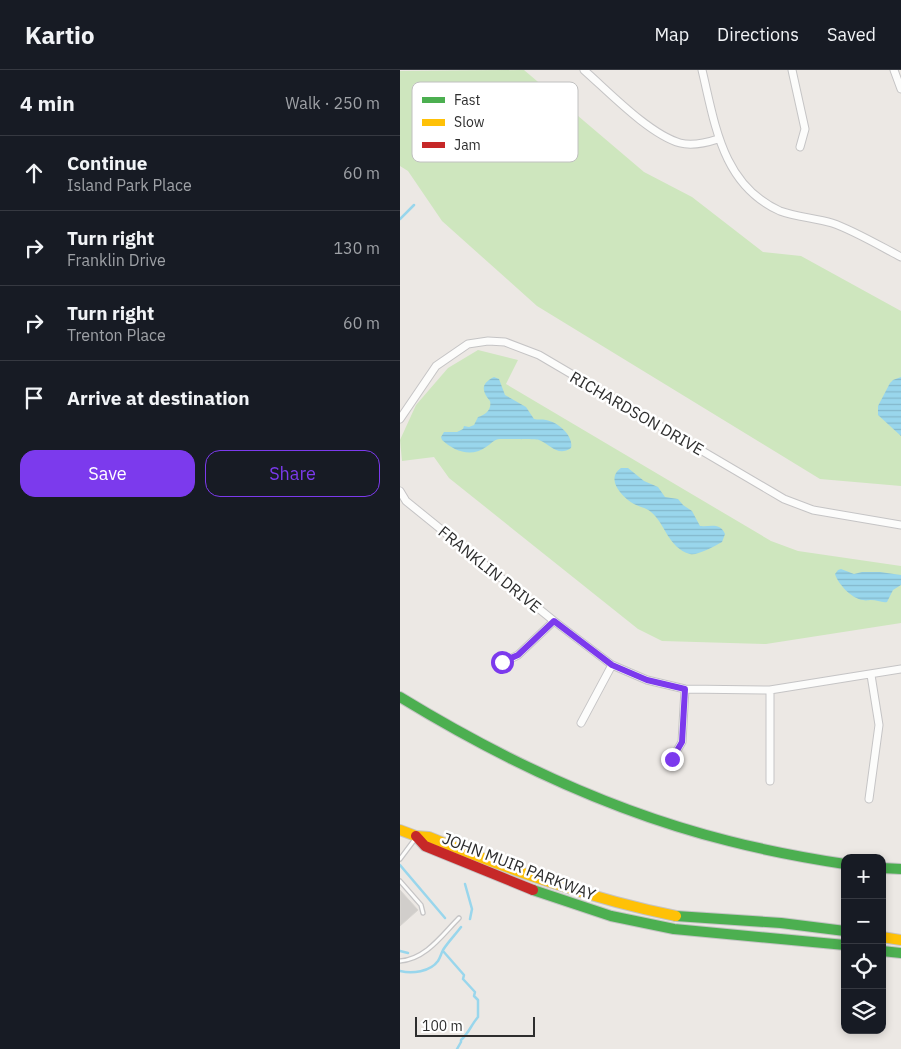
<!DOCTYPE html>
<meta charset="utf-8">
<style>
body{margin:0;font-family:"IBM Plex Sans",sans-serif;background:#242831;color:#f1f3f6}
.controls{position:absolute;right:15px;bottom:15px;display:grid;overflow:hidden;border-radius:10px;box-shadow:0 2px 8px #0003}
.controls button{width:45px;height:45px;display:grid;place-items:center;padding:0;border:0;border-bottom:1px solid #363941;background:#171b24;color:#f1f3f6;font:25px sans-serif}
.scale{position:absolute;left:15px;bottom:12px;width:120px;box-sizing:border-box;padding-left:5px;border:2px solid #2e2e2e;border-top:0;font-size:14px;line-height:18px;white-space:nowrap;color:#2e2e2e;-webkit-text-stroke:4px #fff;paint-order:stroke}
.stop{position:absolute;width:15px;height:15px;margin:-11px;border:4px solid #7c3aed;border-radius:50%;background:#fff}
.stop.end{background:#7c3aed;border-color:#fff;box-shadow:0 1px 5px #0008}
.list{margin:0;padding:0;list-style:none}
h2{display:flex;justify-content:space-between;align-items:center;height:65px;margin:0;padding:0 20px;font-size:21px}
h2 small{font-size:16px;font-weight:400;color:#9ea1a6}
.list li{display:grid;grid-template-columns:32px 1fr auto;gap:15px;align-items:center;box-sizing:border-box;height:75px;padding:0 20px;border-top:1px solid #363941}
.list b{display:block;font-size:19px;white-space:nowrap}
.list p{margin:0;font-size:16px;white-space:nowrap;color:#9ea1a6}
.list em{font-size:16px;font-style:normal;color:#9ea1a6}
.actions{display:flex;gap:10px;padding:15px 20px}
.actions a{flex:1;padding:11px 0;border:1px solid #7c3aed;border-radius:15px;text-align:center;font-size:18px;color:#7c3aed}
.actions .main{background:#7c3aed;color:#fff}
.icon{flex:none;width:28px;height:28px;fill:none;stroke:currentColor;stroke-width:2;stroke-linecap:round;stroke-linejoin:round}
.map{position:relative;flex:none;width:501px;height:979px;overflow:hidden}
header{display:flex;align-items:center;gap:30px;box-sizing:border-box;height:70px;padding:0 25px;background:#171b24;border-bottom:1px solid #363941}
header strong{font-size:24px}
nav{display:flex;gap:28px;margin-inline-start:auto;font-size:18px}
main{display:flex}
aside{flex:1;background:#171b24}
.map>svg:first-child{display:block}
</style>
<header>
<strong>Kartio</strong>
<nav><a>Map</a><a>Directions</a><a>Saved</a></nav>
</header>
<main>
<aside>
<h2>4 min<small>Walk · 250 m</small></h2>
<ul class="list">
<li><svg class="icon" aria-label="ahead" viewBox="0 0 24 24"><path d="M12 20V5M6 11l6-6 6 6"/></svg><div><b>Continue</b><p>Island Park Place</p></div><em>60 m</em></li>
<li><svg class="icon" aria-label="right" viewBox="0 0 24 24"><path d="M7 20v-9h11M14 6l5 5-5 5"/></svg><div><b>Turn right</b><p>Franklin Drive</p></div><em>130 m</em></li>
<li><svg class="icon" aria-label="right" viewBox="0 0 24 24"><path d="M7 20v-9h11M14 6l5 5-5 5"/></svg><div><b>Turn right</b><p>Trenton Place</p></div><em>60 m</em></li>
<li><svg class="icon" aria-label="arrive" viewBox="0 0 24 24"><path d="M6 21V4h12l-3 4 3 4H6"/></svg><div><b>Arrive at destination</b></div></li>
</ul>
<div class="actions"><a class="main">Save</a><a>Share</a></div>
</aside>
<div class="map">
<svg width="501" height="979" viewBox="0 0 501 979">
<defs>
<pattern id="water-rules" width="6" height="5" patternUnits="userSpaceOnUse" patternTransform="scale(1.25)"><rect width="6" height="5" fill="#99d6ec"/><path d="M0 2.5h6" fill="none" stroke="#84b8cb"/></pattern>
</defs>
<rect width="100%" height="100%" fill="#ece8e4"/>
<path fill="#cee6be" d="M124,0L244,102L292,127L363,182L401,186L501,241V416L420,409L137,236L42,151L8,101L0,96V1Z
M78,280L118,290L106,314L371,471L398,481L501,496V553L366,574L262,571L238,559L49,408L34,387L2,391L0,370L16,335L48,298Z"/>
<path fill="url(#water-rules)" d="M94,307L99,309L105,325L126,337L134,349C138,350 142,349 146,350C158,352 174,366 171,378C158,387 151,375 139,370C137,369 105,369 99,369C93,370 91,374 86,377C71,388 54,381 42,370L41,367L44,362H57L63,359L64,356L69,357L74,355L78,347C86,345 92,339 90,331C82,321 80,314 94,307Z
M501,307V366L478,345V336L490,313L493,310Z
M221,398H228L244,411L258,417L265,427L278,429L283,435L292,441L300,456C310,457 320,452 325,464L322,472C315,476 297,486 290,484C268,478 265,453 251,442C247,438 239,437 234,434C222,427 205,409 221,398Z
M441,499L454,504L462,502H480L501,505V515L493,520L487,532C482,533 477,530 471,530C469,530 466,531 463,530C452,529 438,514 435,504L438,500Z"/>
<g fill="none" stroke-linecap="round" stroke-linejoin="round">
<path stroke="#99d6ec" stroke-width="2.5" d="M0,149L14,135
M0,795L45,848
M65,814L72,839L70,849
M0,881L8,883
M43,881L64,905L63,909L75,922L74,926L78,930V947C71,955 69,963 61,970V972L57,979
M0,901C12,904 30,902 38,891C40,888 41,884 43,880C48,872 55,865 61,857"/>
</g>
<path fill="#d1cecb" stroke="#d7d4d0" d="M0,820L18,840L0,856Z"/>
<g fill="none" stroke-linecap="round" stroke-linejoin="round">
<g stroke="#c5c4c5" stroke-width="5.5">
<path id="lane" d="M0,789L15,769
M0,811L21,835L23,843
M0,891C26,889 42,865 59,848"/>
</g>
<g stroke="#c5c4c5" stroke-width="9">
<path id="street" d="M184,0C209,22 249,64 280,73C291,76 306,73 318,69
M302,0C315,54 322,115 380,141C396,147 416,148 432,153C453,160 480,176 501,187
M392,0L405,59L400,77
M494,0L501,19
M0,349L36,296L68,274L88,271L105,272L139,285L384,429L413,440L501,455
M0,421L6,431L154,551L212,595L247,610L285,619L370,620L501,599
M102,593L118,585L154,551
M370,620V711
M181,653L212,595
M272,689L282,672L285,619
M469,729L479,655L471,605"/>
</g>
<g stroke="#c5c4c5" stroke-width="12">
<path id="fast" d="M0,627C103,690 212,742 329,771C368,781 406,788 445,794
M482,798L501,799
M133,820L211,846L274,859L445,875
M276,846L381,853L445,861
M482,881L501,883"/>
</g>
<g stroke="#c5c4c5" stroke-width="12">
<path id="slow" d="M0,760L16,766L29,767C110,800 191,829 276,846
M482,867L501,870"/>
</g>
<g stroke="#c5c4c5" stroke-width="12">
<path id="jam" d="M16,766L25,776L133,820"/>
</g>
<use href="#lane" stroke="#fcfcfb" stroke-width="3"/>
<use href="#street" stroke="#fcfcfb" stroke-width="7"/>
<use href="#fast" stroke="#4caf50" stroke-width="10"/>
<use href="#slow" stroke="#ffc107" stroke-width="10"/>
<use href="#jam" stroke="#c62828" stroke-width="10"/>
</g>
<g fill="none" stroke-linecap="round" stroke-linejoin="round">
<path stroke="#7c3aed" stroke-width="6" d="M102,592L118,585L154,551L212,595L247,610L285,619L282,672L272,689"/>
</g>
<g text-anchor="middle" dominant-baseline="central" stroke-width="5" stroke-linejoin="round" paint-order="stroke">
<g font-size="16" fill="#2e2e2e" stroke="#fff">
<text transform="translate(237 343) rotate(30)">RICHARDSON DRIVE</text>
<text transform="translate(90 499) rotate(39)">FRANKLIN DRIVE</text>
<text transform="translate(119 796) rotate(21)">JOHN MUIR PARKWAY</text>
</g>
</g>
<rect x="12" y="12" width="166" height="80" rx="8" fill="#fff" stroke="#c0c0c0" stroke-width="1"/>
<rect x="22" y="27" width="23" height="6" fill="#4caf50"/>
<rect x="22" y="49" width="23" height="7" fill="#ffc107"/>
<rect x="22" y="72" width="23" height="6" fill="#c62828"/>
<g font-size="14" fill="#2e2e2e">
<text x="54" y="35">Fast</text>
<text x="54" y="57">Slow</text>
<text x="54" y="80">Jam</text>
</g>
</svg>
<div class="controls">
<button>+</button>
<button>−</button>
<button><svg class="icon" aria-label="locate" viewBox="0 0 24 24"><circle cx="12" cy="12" r="6"/><path d="M12 2v4M12 18v4M2 12h4M18 12h4"/></svg></button>
<button><svg class="icon" aria-label="layers" viewBox="0 0 24 24"><path d="M12 4l9 5-9 5-9-5zM3 14l9 5 9-5"/></svg></button>
</div>
<div class="scale">100 m</div>
<div class="stop" style="left:102px;top:592px"></div>
<div class="stop end" style="left:272px;top:689px"></div>
</div>
</main>
